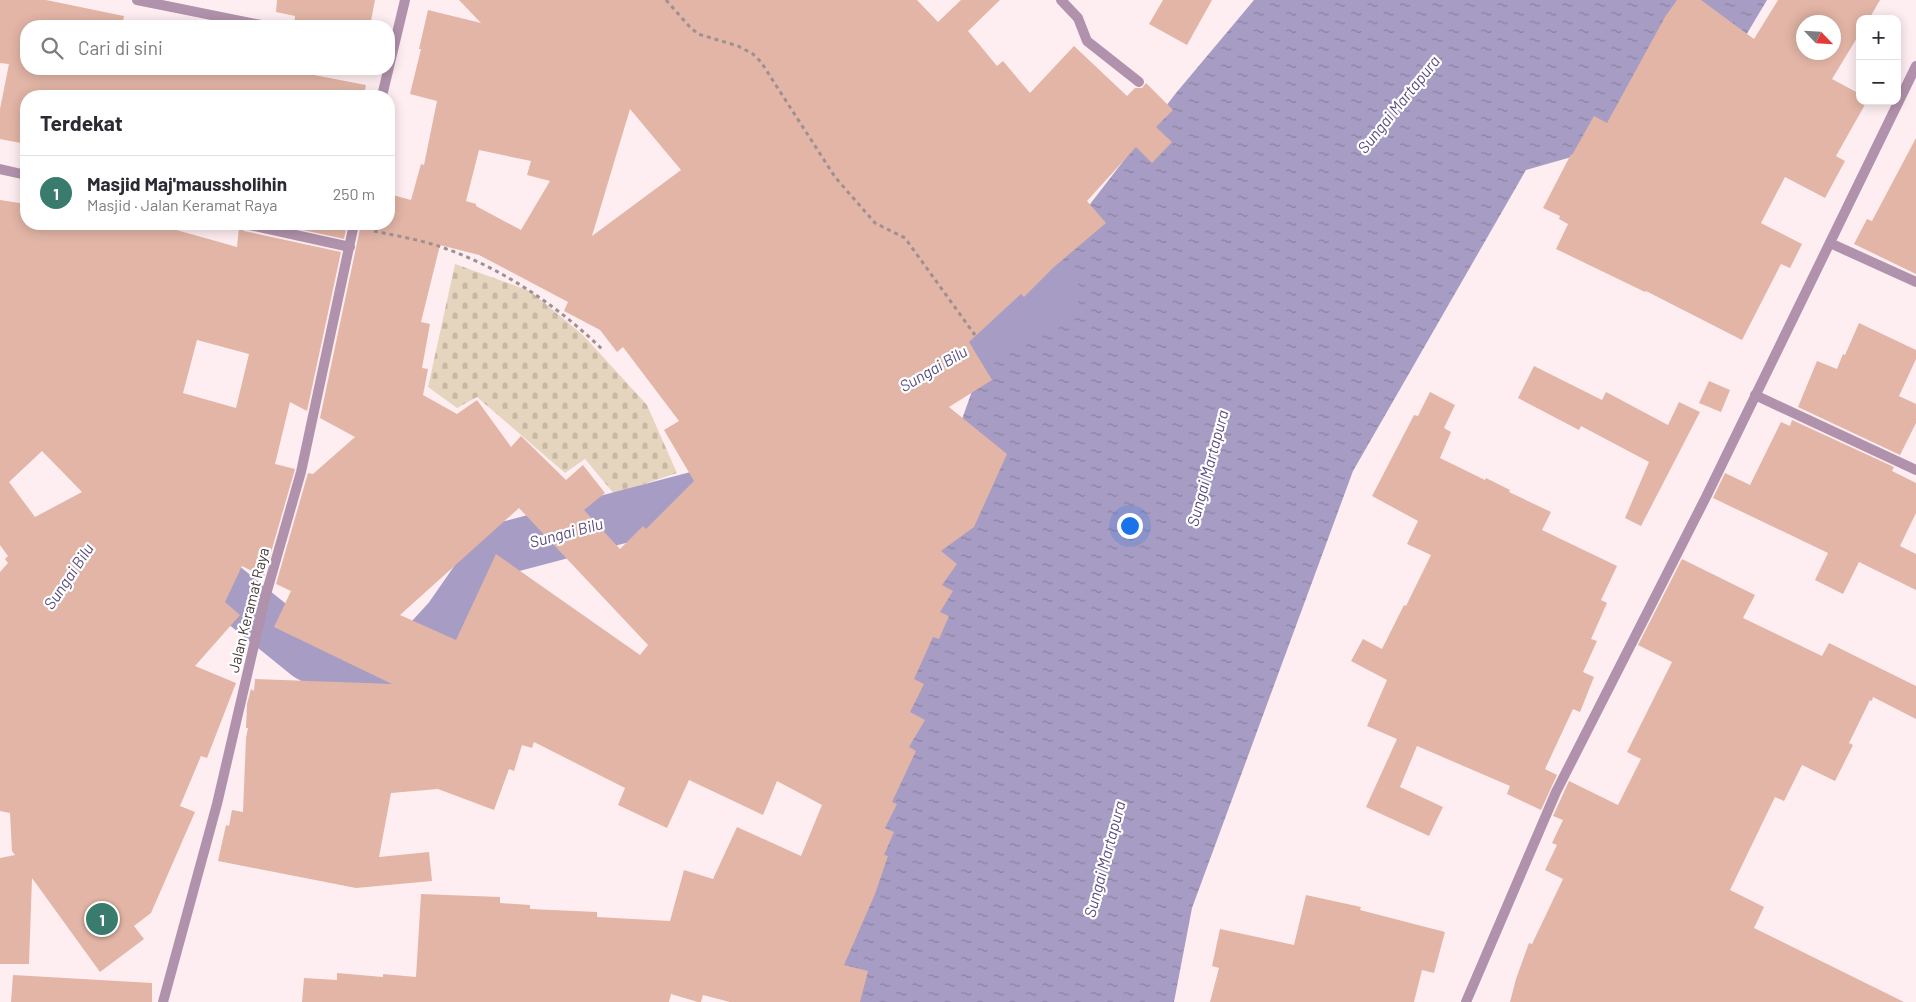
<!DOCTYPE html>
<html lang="id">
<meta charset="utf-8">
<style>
body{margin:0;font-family:Barlow,sans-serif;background:#f7f7f7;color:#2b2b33}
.controls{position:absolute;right:15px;top:15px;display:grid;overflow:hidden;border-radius:10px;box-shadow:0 2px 12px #0003}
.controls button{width:45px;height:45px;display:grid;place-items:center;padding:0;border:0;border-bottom:1px solid #e1e1e2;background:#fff;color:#2b2b33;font:25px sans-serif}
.compass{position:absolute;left:1796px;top:15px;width:45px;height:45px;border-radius:50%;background:#fff;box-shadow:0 2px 12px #0003;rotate:115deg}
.you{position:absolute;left:1129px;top:525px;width:18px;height:18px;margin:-12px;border:4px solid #fff;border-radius:50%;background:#1a73e8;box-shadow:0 0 0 8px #1a73e833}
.badge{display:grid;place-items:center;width:32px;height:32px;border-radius:50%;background:#397b6c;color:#fff;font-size:16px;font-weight:700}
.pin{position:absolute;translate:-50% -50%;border:2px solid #fff;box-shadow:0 1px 5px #0006}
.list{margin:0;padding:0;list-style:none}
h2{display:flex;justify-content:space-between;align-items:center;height:65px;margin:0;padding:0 20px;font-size:21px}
h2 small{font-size:16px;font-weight:400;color:#7c7c81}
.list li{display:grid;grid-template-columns:32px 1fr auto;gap:15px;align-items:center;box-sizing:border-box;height:75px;padding:0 20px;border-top:1px solid #e1e1e2}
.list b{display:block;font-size:19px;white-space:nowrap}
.list p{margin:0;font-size:16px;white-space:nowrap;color:#7c7c81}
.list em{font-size:16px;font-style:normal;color:#7c7c81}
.icon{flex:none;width:28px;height:28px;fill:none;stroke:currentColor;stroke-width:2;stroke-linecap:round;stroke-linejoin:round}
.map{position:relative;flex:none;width:1916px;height:1002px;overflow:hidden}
.search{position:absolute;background:#fff;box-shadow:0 2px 12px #0003;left:20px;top:20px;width:375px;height:55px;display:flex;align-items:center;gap:12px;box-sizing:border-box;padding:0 18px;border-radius:20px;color:#7c7c81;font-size:19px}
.panel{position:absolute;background:#fff;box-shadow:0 2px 12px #0003;left:20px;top:90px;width:375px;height:140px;border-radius:20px}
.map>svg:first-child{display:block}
</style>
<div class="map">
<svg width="1916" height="1002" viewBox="0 0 1916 1002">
<defs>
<pattern id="cemetery-stones" width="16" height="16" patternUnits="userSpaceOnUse" patternTransform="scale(1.25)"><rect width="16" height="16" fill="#e6d5be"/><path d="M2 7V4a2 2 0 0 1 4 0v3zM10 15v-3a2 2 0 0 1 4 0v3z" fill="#c7b8a4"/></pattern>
<pattern id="water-ripples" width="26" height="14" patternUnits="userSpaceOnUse" patternTransform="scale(1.25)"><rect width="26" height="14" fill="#a79dc4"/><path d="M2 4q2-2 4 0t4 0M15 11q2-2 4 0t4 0" fill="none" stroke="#8a81a0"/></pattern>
</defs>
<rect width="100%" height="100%" fill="#ffeef1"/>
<path fill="url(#cemetery-stones)" d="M455,264L530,291L583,335L647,405L677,473L614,494L585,459L565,473L477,397L457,408L428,387Z"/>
<path fill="url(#water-ripples)" d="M1254,0H1767L1739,47L1796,93L1526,170L1353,471L1192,908L1174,1002H805L942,475L995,327L1176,93Z"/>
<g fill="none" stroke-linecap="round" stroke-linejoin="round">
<path stroke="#a79dc4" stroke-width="52" d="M909,382L987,337L1054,293
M173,546L308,655L345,674L383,673L415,656L449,619L497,550L698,497L736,477"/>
</g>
<path fill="#e2b5a6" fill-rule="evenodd" d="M0,0H46L124,16L122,26H26V69H283L366,85L364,96H26V144L0,139V109L9,64L0,63Z
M277,0H375L370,26H355L318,20V26H294L295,16L276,12Z
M459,0H917L938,22L961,0H1000L968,31L997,66L1003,61L1030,93L1074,46L1127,96L1135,88H1142L1146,83L1173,110L1156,127L1172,142L1152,163L1136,147L1087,201L1106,223L1054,267L1024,297L1021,294L969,342L992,380L949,407L1007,454L974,527L941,551L957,564L942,585L953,591L940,612L949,616L939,639L933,637L914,679L924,684L910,712L925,720L909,747L916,751L892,802L897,804L885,828L894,832L884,855L888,856L875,894L844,965L868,971L860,1002H730L703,995L701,1002H698L671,994L669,1002H302L304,978L337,980V973L383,977V974L416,977L421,894L500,897V903L530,905V909L597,912V917L670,921L684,870L713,879L737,827L801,856L822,805L777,781L763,815L689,780L667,828L618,805L625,788L534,742L532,748L522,745L514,771L509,769L494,810L438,789L391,793L379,857L429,852L432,881L356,888L218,861L226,825L229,826L232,810L243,812L246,738L248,728H246L247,704L251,689L254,691L255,679L392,684L274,627L291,591L276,584L308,473L313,474L355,437L320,418L361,224H389V194L411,200L421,164L424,165L437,101L410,94L421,49H419L428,10L481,23ZM630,109L681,170L592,236ZM479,150L531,161L527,175L550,181L521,230L476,206V204L466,201ZM440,245L479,255L568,302L564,311L600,330L617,352L623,347L679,421L664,430L694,481L646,529L643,526L620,549L584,510L605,493L583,465L566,480L521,436L511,447L477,400L457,414L423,395L428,369L422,368L430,324L421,322ZM519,508L648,645L640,655L496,554L456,640L400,615Z
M1163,0H1212L1187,45L1149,24Z
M1677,0H1701L1754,39L1778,0H1880L1869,19H1860V33L1832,79L1860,94V101H1867L1836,156L1845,161L1825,198L1785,177L1761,223L1802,244L1790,268L1781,264L1742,340L1646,291L1645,292L1556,249L1568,224L1559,219L1560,216L1543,208L1571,154L1572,155L1594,116L1607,123L1665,17ZM1804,22H1834V52H1804Z
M1916,138V274L1854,244L1867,219L1872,221Z
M0,200L26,204V224H155L237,247L239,227L244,231L341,252L307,411L290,402L275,464L295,469L264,577L242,566L225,602L240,615L195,666L236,683L207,758L201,756L180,806L195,812L151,913L134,926L144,939L100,972L32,878L29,964H0V858L15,855L12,851L10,813L0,811V572L8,563L5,559L8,556L0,545ZM197,340L249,354L236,408L183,393ZM42,451L82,492L35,517L9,482Z
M276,224H347L344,239Z
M1859,323L1916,350V359L1899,396L1916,404V423L1900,455L1798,407L1817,361L1837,369L1843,354L1845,355Z
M1534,366L1602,400L1606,392L1668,425L1679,402L1700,412L1641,526L1625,518L1649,462L1581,426L1579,430L1518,398Z
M1709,381L1730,390L1721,412L1699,403Z
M1430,392L1455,405L1444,428L1451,432L1440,458L1485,480L1486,478L1510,490L1509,492L1551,512L1542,530L1617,566L1601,600L1607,603L1591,639L1597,641L1583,672L1594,677L1580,712L1573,709L1545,769L1557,775L1541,810L1507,794L1510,786L1417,746L1400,787L1443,807L1429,836L1366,807L1397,739L1367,726L1387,680L1351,661L1363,639L1382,649L1404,605L1406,606L1431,555L1407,544L1418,521L1372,496L1414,415L1418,416Z
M1792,420L1894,467L1892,471L1916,483V513L1900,546L1916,554V590L1859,562L1843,594L1815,580L1828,553L1713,498L1725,473L1750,485L1781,422L1790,426Z
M1682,559L1755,595L1743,618L1822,656L1829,643L1916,686V719L1873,697L1872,701L1870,700L1849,743L1853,745L1835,781L1802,765L1784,801L1775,797L1730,890L1764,907L1754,928L1904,1002H1510L1516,979L1529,943L1532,944L1563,879L1545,870L1557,845L1552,843L1563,820L1553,816L1569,781L1618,805L1641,759L1627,752L1672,662L1638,645Z
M1306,895L1361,907L1360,910L1445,932L1434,973L1422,970L1414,1002H1210L1219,968L1212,966L1220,929L1294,945Z
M13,975L152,983V1002H11Z"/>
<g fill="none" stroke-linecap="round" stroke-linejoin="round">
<path stroke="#9e9092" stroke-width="3" stroke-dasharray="4 4" stroke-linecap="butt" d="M666,0L689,26L698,34L738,46L753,54L761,62L835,177L875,223L905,238L975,335
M374,231C397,236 422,240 444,248C504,269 559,307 604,351"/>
<path stroke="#b192ac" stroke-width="10" d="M137,0L266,26
M1061,0L1078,18L1087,41L1139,82
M382,96L405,0
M0,169L26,175
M245,224L350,247
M1830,243L1916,282
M1755,395L1916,470
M163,1002L217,804L265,598L301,472L354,224"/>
<path stroke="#b192ac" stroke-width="10" d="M1466,1002L1556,792L1706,497L1916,66"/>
</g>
<g text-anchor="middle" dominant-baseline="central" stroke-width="4.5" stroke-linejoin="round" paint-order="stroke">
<g font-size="15" fill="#453a3c" stroke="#fff">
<text transform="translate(248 610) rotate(-76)">Jalan Keramat Raya</text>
</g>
<g font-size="16" font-style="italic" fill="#5b4c81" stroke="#fff">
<text transform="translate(1398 104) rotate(-51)">Sungai Martapura</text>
<text transform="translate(933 368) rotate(-30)">Sungai Bilu</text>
<text transform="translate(1207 468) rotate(-75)">Sungai Martapura</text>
<text transform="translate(566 532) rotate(-15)">Sungai Bilu</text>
<text transform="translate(68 576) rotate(-56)">Sungai Bilu</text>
<text transform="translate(1104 859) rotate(-75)">Sungai Martapura</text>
</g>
</g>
</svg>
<div class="controls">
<button>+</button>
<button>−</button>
</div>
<svg class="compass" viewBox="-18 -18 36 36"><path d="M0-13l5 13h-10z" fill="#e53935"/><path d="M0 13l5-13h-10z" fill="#7c7c81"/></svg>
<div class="you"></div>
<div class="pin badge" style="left:102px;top:919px">1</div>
<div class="search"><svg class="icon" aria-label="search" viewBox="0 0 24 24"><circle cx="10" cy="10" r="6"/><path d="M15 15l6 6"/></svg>Cari di sini</div>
<section class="panel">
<h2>Terdekat<small></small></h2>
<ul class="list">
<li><span class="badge">1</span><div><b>Masjid Maj'maussholihin</b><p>Masjid · Jalan Keramat Raya</p></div><em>250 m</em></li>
</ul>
</section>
</div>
